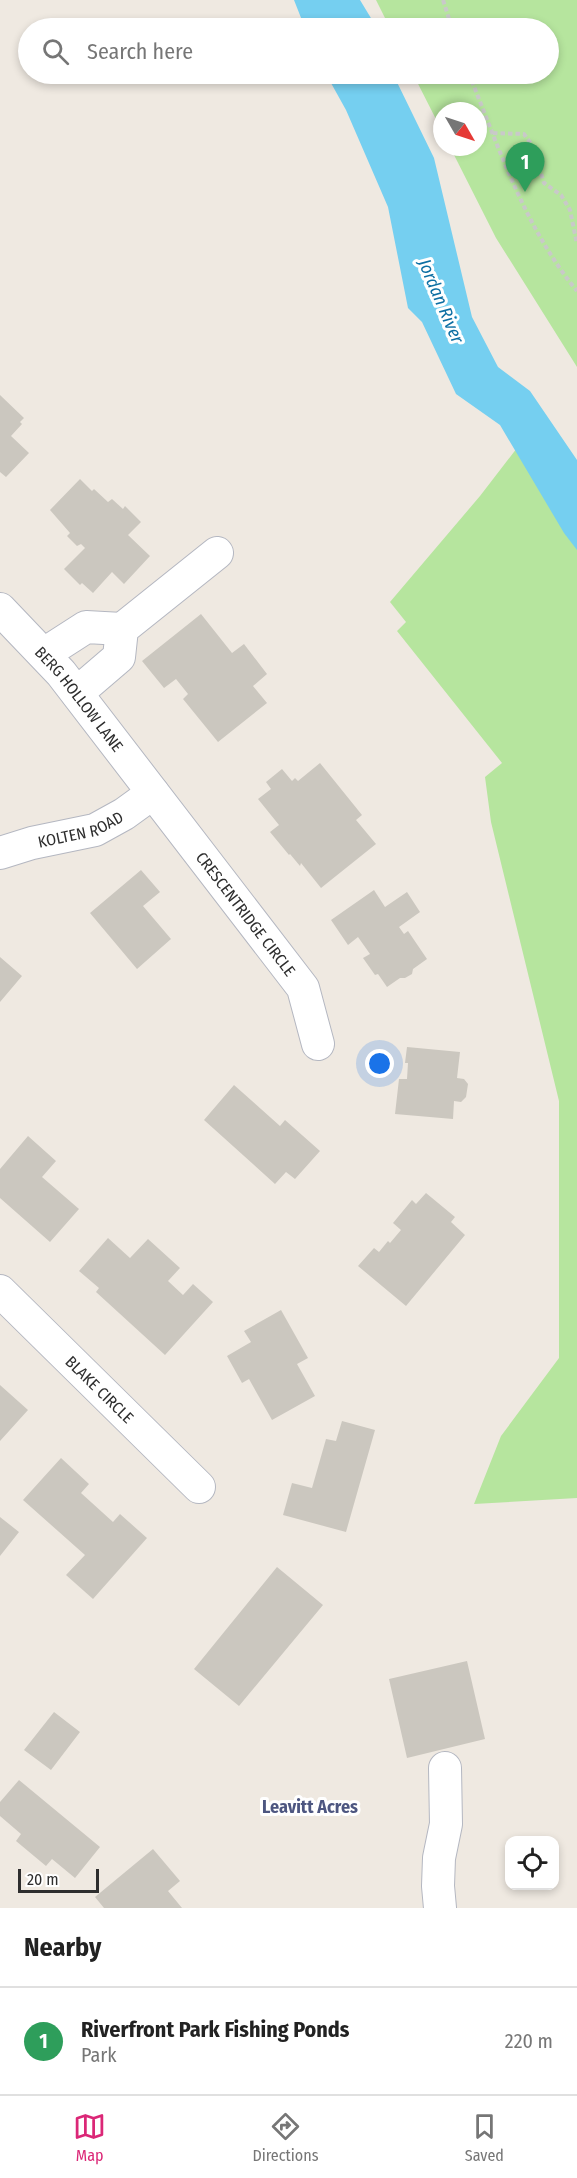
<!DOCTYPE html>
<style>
body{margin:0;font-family:"Fira Sans Condensed",sans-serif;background:#f6f6f6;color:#222}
.controls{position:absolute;right:18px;bottom:18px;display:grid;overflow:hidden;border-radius:12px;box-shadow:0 3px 9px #0003}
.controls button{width:54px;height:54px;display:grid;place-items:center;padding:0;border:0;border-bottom:2px solid #e0e0e0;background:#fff;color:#222;font:30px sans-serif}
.compass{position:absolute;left:433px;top:102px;width:54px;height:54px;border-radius:50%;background:#fff;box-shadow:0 3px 9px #0003;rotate:129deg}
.scale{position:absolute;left:18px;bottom:15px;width:81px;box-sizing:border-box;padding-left:6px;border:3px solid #2e2e2e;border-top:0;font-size:16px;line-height:21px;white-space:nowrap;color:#2e2e2e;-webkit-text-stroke:4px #fff;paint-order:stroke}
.you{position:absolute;left:380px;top:1064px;width:21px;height:21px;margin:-15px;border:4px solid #fff;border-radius:50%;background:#1a73e8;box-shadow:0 0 0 9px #1a73e833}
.badge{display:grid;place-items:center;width:39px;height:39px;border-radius:50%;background:#db2777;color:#fff;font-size:20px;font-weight:700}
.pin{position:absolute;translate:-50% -50px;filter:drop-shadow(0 2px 3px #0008)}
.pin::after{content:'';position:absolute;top:32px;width:21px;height:18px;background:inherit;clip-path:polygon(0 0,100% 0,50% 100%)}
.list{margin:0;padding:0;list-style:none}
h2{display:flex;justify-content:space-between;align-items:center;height:78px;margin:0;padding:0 24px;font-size:26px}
h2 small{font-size:20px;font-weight:400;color:#767676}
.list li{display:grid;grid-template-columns:39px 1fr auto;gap:18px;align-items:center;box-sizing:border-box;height:108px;padding:0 24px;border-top:2px solid #e0e0e0}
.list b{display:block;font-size:22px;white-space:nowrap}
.list p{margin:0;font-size:20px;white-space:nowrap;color:#767676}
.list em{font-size:20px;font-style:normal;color:#767676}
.icon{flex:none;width:33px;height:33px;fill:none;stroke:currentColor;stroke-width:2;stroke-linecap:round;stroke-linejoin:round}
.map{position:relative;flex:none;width:577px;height:1908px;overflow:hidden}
.search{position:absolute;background:#fff;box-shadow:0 3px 9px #0003;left:18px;right:18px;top:18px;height:66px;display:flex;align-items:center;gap:15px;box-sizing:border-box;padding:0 21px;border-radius:33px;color:#767676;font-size:22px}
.sheet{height:186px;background:#fff}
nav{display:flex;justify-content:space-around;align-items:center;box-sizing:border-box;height:84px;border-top:2px solid #e0e0e0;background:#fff;font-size:16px;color:#767676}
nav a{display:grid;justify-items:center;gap:3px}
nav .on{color:#db2777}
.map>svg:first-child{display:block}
</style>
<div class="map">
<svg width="577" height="1908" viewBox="0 0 577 1908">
<rect width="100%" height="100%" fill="#efe9e1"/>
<path fill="#b6e59e" d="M376,0H577V367L496,238L450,147H478V111H442V131L413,74H548V28H390Z
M517,448L577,519V1498L474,1504L501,1436L559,1358V1101L491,822L485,777L502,763L397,631L406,622L390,602L480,496Z"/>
<path fill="#75cff0" d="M294,0H360L377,28H305Z
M326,74H393L434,158L472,317L498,367L530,391L577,460V550L564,533L500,425L456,394L422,322L408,308L388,207L346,110Z"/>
<path fill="#cbc7bf" d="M0,395L24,418L20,422L22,424L11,436L29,453L6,477L0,472Z
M80,479L92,491L94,489L108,502L112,499L123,509L125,506L141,522L128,535L150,556L124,584L112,572L93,593L82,583L80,585L64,569L85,548L81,544L77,546L67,536L70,533L50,510Z
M201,614L232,653L244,644L267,674L253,686L267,703L218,742L183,699L188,694L176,679L164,688L142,661Z
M320,763L362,815L356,820L376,844L321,888L301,863L300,866L290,854L289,855L270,832L279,825L258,799L271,789L266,782L282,769L292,781L295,778L298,781Z
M141,870L160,892L143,906L171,939L137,969L90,913Z
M374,890L385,907L407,892L420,912L399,927L404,934L408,931L427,959L413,969L412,974L405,978H400L387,987L378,974L375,975L363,958L370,954L358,937L348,945L331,920Z
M0,957L22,976L0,1002Z
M407,1047L460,1052L457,1078L464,1079L468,1084L466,1097L461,1102L454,1101L453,1119L395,1114L399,1079H407L408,1063H405Z
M234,1085L280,1126L285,1120L320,1151L295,1179L286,1172L275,1184L204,1120Z
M28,1136L56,1161L42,1177L79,1209L50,1242L0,1198V1169Z
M426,1193L455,1217L451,1222L465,1235L406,1306L358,1266L374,1248L379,1252L388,1241L390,1243L401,1230L393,1223L412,1200L416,1204Z
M108,1238L130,1258L148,1239L180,1268L168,1281L183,1295L193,1284L213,1302L165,1355L96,1292L99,1288L79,1271Z
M281,1310L308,1358L297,1364L315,1396L272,1420L249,1379L242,1383L227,1356L251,1342L244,1331Z
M0,1385L28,1410L0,1441Z
M342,1421L375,1430L346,1532L283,1515L292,1483L312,1488L326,1439L336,1441Z
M61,1458L89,1484L81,1493L113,1522L120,1514L147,1538L93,1599L66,1575L85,1555L23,1500Z
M0,1517L19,1532L0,1556Z
M277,1567L323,1605L239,1706L194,1669Z
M467,1661L485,1739L407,1758L389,1679Z
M54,1712L80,1732L51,1770L24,1750Z
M19,1780L100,1847L75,1878L52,1859L46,1866L16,1841L21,1834L0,1816V1802Z
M153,1849L180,1881L168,1891L182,1908H104L95,1897Z"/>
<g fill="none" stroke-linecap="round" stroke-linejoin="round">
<g stroke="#b4b7c1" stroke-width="34">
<g id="minor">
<path id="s1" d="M0,609L61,673L303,988L318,1044"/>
<path d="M44,654L86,627L122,629"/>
<path d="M77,693L119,657L122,629L217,553"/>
<path id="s2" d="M0,853L32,843L95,830L124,814L153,793"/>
<path id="s3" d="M0,1291L199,1487"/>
<path d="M440,1908L438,1886L439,1858L446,1824L445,1768"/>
</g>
</g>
<path stroke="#c9c9c9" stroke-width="4" stroke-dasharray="4.5 3" stroke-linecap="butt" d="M443,0L452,28
M469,74C499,148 525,228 577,291
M493,133L524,134L532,145L544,183L561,195L570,210L577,244"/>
<use href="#minor" stroke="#fff" stroke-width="32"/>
</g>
<g text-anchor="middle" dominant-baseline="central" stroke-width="6" stroke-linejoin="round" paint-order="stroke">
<g font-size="16" fill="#2e2e2e" stroke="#fff">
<text stroke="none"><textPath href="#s1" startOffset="120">BERG HOLLOW LANE</textPath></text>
<text stroke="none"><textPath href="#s2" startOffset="84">KOLTEN ROAD</textPath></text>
<text stroke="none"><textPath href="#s1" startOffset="392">CRESCENTRIDGE CIRCLE</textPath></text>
<text stroke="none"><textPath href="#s3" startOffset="140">BLAKE CIRCLE</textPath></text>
</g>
<g font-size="18" font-style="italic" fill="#0d6fa3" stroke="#fff">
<text transform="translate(441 301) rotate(67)">Jordan River</text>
</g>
<g font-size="18" font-weight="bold" fill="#4d5680" stroke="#fff">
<text x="310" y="1807">Leavitt Acres</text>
</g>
</g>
</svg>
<div class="controls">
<button><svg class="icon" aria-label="locate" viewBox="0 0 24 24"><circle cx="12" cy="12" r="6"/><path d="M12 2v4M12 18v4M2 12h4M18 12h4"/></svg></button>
</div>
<svg class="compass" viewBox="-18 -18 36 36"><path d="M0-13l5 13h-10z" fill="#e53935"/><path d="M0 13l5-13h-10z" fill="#767676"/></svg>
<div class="scale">20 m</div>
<div class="you"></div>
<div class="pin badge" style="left:525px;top:192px;background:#2e9e5b">1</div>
<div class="search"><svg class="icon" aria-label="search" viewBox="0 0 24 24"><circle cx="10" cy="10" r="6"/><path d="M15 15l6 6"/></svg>Search here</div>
</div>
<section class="sheet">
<h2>Nearby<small></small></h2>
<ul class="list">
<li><span class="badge" style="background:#2e9e5b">1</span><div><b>Riverfront Park Fishing Ponds</b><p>Park</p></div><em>220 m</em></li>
</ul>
</section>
<nav>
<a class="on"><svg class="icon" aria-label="map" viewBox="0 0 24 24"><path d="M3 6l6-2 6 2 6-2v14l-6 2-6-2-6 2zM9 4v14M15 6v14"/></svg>Map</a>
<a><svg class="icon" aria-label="directions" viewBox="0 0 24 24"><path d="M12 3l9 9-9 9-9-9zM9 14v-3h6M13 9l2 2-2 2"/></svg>Directions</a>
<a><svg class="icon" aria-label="saved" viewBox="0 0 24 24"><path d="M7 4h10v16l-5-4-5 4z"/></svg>Saved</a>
</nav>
